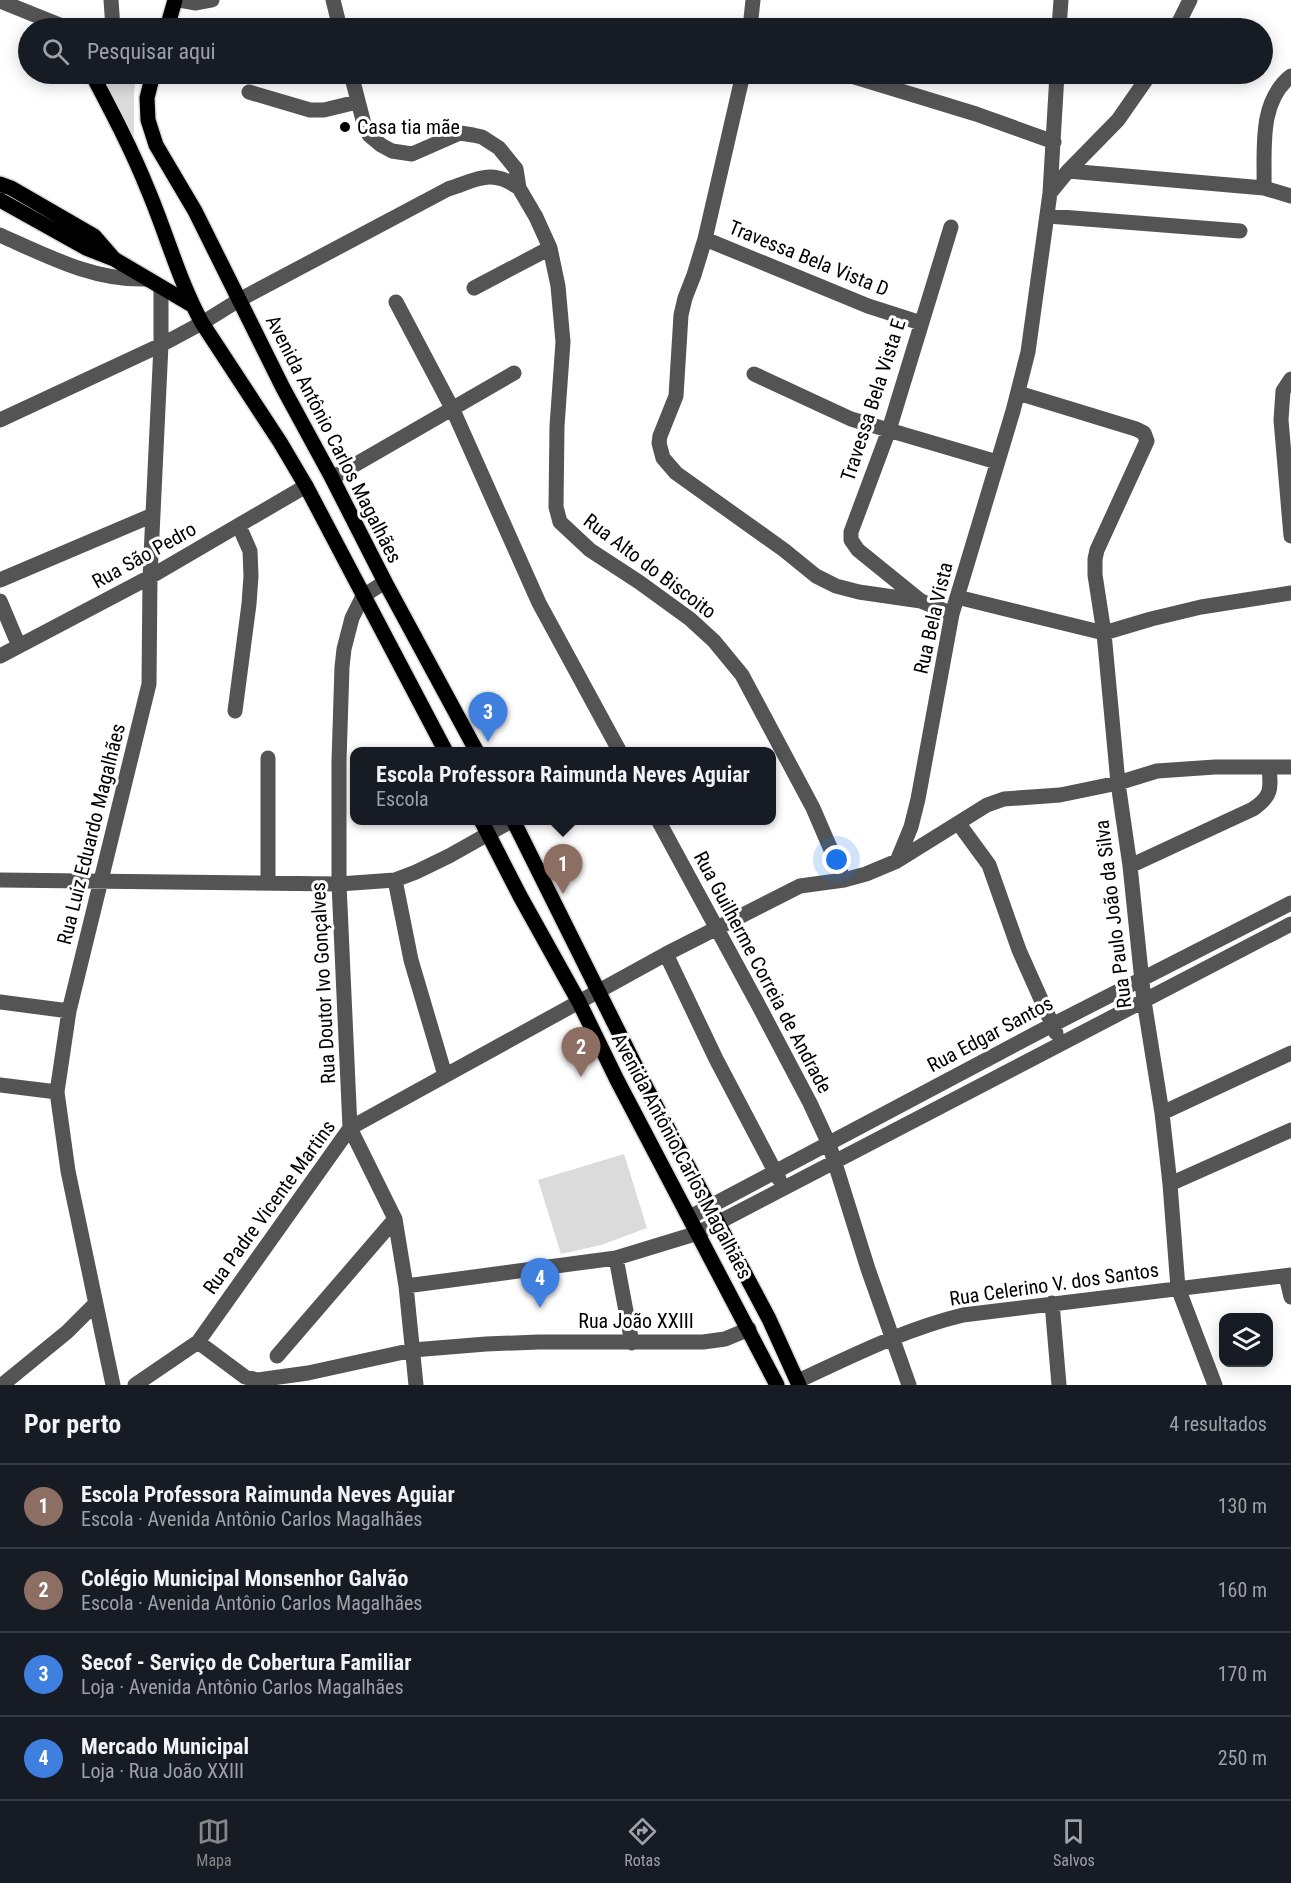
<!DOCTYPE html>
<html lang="pt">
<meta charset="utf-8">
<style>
body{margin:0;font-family:"Roboto Condensed",sans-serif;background:#242831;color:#f1f3f6}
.controls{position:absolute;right:18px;bottom:18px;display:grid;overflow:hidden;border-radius:12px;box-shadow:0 3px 15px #0003}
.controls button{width:54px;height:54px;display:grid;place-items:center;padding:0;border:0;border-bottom:2px solid #363941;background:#171b24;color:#f1f3f6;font:30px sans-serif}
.you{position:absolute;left:837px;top:860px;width:21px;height:21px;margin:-15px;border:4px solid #fff;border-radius:50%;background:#1a73e8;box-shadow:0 0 0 9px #1a73e833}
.badge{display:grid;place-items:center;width:39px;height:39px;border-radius:50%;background:#858687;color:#fff;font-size:20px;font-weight:700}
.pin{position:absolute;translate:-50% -50px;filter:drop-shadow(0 2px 3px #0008)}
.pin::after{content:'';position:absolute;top:32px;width:21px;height:18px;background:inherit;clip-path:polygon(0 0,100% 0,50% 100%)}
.popup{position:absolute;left:350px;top:747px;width:426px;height:78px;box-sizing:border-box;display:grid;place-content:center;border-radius:12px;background:#171b24;filter:drop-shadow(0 2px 4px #0005);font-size:20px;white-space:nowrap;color:#9ea1a6}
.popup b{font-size:22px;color:#f1f3f6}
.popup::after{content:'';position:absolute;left:50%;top:100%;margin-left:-12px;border:12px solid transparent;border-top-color:#171b24}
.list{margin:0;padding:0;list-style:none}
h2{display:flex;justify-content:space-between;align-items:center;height:78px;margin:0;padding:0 24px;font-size:26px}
h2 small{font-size:20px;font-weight:400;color:#9ea1a6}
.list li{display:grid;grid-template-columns:39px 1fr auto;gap:18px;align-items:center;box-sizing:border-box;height:84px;padding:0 24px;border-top:2px solid #363941}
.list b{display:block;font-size:22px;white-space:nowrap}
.list p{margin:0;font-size:20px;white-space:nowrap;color:#9ea1a6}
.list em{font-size:20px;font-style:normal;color:#9ea1a6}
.icon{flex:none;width:33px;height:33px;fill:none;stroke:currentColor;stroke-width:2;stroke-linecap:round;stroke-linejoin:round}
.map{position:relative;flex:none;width:1291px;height:1385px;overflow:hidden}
.search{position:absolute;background:#171b24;box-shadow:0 3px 15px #0003;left:18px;right:18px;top:18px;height:66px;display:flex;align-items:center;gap:15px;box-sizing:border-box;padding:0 21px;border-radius:33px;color:#9ea1a6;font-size:22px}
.sheet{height:414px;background:#171b24}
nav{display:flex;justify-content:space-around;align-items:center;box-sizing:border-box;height:84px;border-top:2px solid #363941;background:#171b24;font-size:16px;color:#9ea1a6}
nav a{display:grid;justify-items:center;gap:3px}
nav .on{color:#858687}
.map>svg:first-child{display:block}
</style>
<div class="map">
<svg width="1291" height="1385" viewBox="0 0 1291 1385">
<rect width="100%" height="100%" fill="#fff"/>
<path fill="#dbdbdb" d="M99,74H136L134,93V138Z
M624,1154L647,1228L601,1245L561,1254L538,1180Z"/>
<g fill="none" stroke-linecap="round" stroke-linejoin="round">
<g stroke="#dbdbdb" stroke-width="18">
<path id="major" d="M167,28L175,0
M92,74C112,112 132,150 148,190C167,235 179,281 202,323L280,442L306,486L446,752
M153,74L147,98L148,120L156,145L195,211L283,388L332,478L385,582L477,752
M0,184L11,188L94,236L114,259
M0,200L86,248L114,259L192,305
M481,820L520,896L579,1002L617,1080L777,1385
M513,820L648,1091L769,1319L799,1385"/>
</g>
<path stroke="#545454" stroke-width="15" d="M111,0L113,28
M179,0L196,3L212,0
M333,0L340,28
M0,1L67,28
M750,28L753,0
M1059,28L1061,0
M1176,28L1190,0
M351,74L364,124L369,135L381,145L392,151L412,154L460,133L473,135L482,137L499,148L516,169L519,188L536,217L550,248L558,286L563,342L557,426L556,507L560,522L590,550L639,582L690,619L714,641L742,675L813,808L844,880
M743,74L705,239L694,275L685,298L681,315L676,396L660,436L659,443L663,458L676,473L784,550L816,576L836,586L859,592L921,601L952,614
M845,74L976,114L1054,142
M249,92L310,110H324L357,102
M1068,171L1264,188L1291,196
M1264,188C1265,150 1258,102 1291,76
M1050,193L1057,74
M1048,216L1240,231
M0,235C47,256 94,281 147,279
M705,239L868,306L921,323
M474,288L550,248
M396,302L453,410L539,603L620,752
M754,374L851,419L997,462
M1291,379L1283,391L1281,420L1291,536
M1018,393L1136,429L1144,433L1147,441L1097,550L1095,559V575L1104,633L1118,783L1130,866L1144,1001L1162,1113L1170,1184L1178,1288L1215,1385
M0,420L161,345L202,323L239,300L448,189C477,180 491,168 519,188
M332,478L514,373
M0,580L153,515
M385,582L363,596L352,618L344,649L342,667L339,761V884L350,1128L395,1219L406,1286L416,1385
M957,597L1104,633L1151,619L1201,607L1291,593
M0,601L19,646
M921,601L858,550L851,540V532L889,430L951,227
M0,656L150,577L306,486
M235,711L249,604L251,576L250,551L239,526
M658,820L761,1010L810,1103L829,1144L868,1269L909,1385
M959,824L989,865L1019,950L1056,1033
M897,861L911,827L918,799L952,614L1013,411L1028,352L1050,193L1068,171L1118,120L1150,74
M1130,866L1253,809C1272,796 1271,789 1269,767
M0,880L339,884L395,880L416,872L449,856L513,820
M395,880L411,960L445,1075
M268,882V758
M666,954L716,1059L779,1179
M0,1002L69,1011
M0,1085L57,1092
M1162,1113L1291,1053
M1170,1184L1291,1130
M690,1217L1052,1025L1291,903
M616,1258L632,1343
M1286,1276L1291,1297
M406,1286L616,1258L698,1233L1291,924
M1052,1303L1059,1385
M198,1342L245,1377L258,1380L308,1373L413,1350L486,1344L539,1342H703L725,1339L749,1329
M277,1356L395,1219
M798,1381C852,1356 905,1329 963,1315L1291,1275
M2,1385L67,1332L95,1304
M113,1385L68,1171L57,1092L69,1011L149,684L150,577L161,345V287
M135,1385L198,1342L350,1128L666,954L800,886L844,880L866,874L897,861L987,805L1004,799L1060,795L1118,783L1157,771L1215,767H1291"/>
<use href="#major" stroke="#000" stroke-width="15"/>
</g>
<circle fill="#000" stroke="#fff" stroke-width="2" cx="345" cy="127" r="6"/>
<g text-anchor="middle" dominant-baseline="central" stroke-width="6" stroke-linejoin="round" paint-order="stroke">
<g font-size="20" fill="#000" stroke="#fff" text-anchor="start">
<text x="357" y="127">Casa tia mãe</text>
</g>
<g font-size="20" fill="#000" stroke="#fff">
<text transform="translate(809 258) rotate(22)">Travessa Bela Vista D</text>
<text transform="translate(873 400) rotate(-72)">Travessa Bela Vista E</text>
<text transform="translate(334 439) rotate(63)">Avenida Antônio Carlos Magalhães</text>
<text transform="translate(144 555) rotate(-29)">Rua São Pedro</text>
<text transform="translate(650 566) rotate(37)">Rua Alto do Biscoito</text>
<text transform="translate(933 618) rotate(-77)">Rua Bela Vista</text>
<text transform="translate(91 834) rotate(-76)">Rua Luiz Eduardo Magalhães</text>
<text transform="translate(1113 914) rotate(-97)">Rua Paulo João da Silva</text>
<text transform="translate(763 972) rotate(62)">Rua Guilherme Correia de Andrade</text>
<text transform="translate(323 983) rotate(-93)">Rua Doutor Ivo Gonçalves</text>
<text transform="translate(990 1034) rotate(-28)">Rua Edgar Santos</text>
<text transform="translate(682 1156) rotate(62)">Avenida Antônio Carlos Magalhães</text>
<text transform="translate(269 1207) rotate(-54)">Rua Padre Vicente Martins</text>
<text transform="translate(1054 1284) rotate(-8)">Rua Celerino V. dos Santos</text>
<text x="636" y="1321">Rua João XXIII</text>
</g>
</g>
</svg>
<div class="controls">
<button><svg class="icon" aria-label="layers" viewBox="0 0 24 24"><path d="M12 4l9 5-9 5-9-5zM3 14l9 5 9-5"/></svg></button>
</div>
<div class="you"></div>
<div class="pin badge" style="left:563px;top:894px;background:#8d6e63">1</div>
<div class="popup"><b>Escola Professora Raimunda Neves Aguiar</b>Escola</div>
<div class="pin badge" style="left:581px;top:1077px;background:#8d6e63">2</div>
<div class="pin badge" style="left:488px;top:742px;background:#3f7fe0">3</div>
<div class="pin badge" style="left:540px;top:1308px;background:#3f7fe0">4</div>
<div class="search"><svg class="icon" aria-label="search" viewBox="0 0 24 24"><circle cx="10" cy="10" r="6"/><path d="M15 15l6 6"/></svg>Pesquisar aqui</div>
</div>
<section class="sheet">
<h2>Por perto<small>4 resultados</small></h2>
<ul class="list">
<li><span class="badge" style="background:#8d6e63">1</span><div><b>Escola Professora Raimunda Neves Aguiar</b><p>Escola · Avenida Antônio Carlos Magalhães</p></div><em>130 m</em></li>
<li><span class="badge" style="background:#8d6e63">2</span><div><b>Colégio Municipal Monsenhor Galvão</b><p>Escola · Avenida Antônio Carlos Magalhães</p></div><em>160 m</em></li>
<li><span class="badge" style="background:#3f7fe0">3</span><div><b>Secof - Serviço de Cobertura Familiar</b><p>Loja · Avenida Antônio Carlos Magalhães</p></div><em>170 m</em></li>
<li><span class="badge" style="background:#3f7fe0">4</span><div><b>Mercado Municipal</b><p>Loja · Rua João XXIII</p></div><em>250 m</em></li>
</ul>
</section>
<nav>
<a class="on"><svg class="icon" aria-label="map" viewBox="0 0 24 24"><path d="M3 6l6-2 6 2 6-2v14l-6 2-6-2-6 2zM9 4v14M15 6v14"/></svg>Mapa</a>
<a><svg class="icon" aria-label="directions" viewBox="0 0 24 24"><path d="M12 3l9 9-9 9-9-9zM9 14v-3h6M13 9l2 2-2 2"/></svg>Rotas</a>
<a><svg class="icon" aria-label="saved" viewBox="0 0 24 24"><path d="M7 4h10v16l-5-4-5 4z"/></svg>Salvos</a>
</nav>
